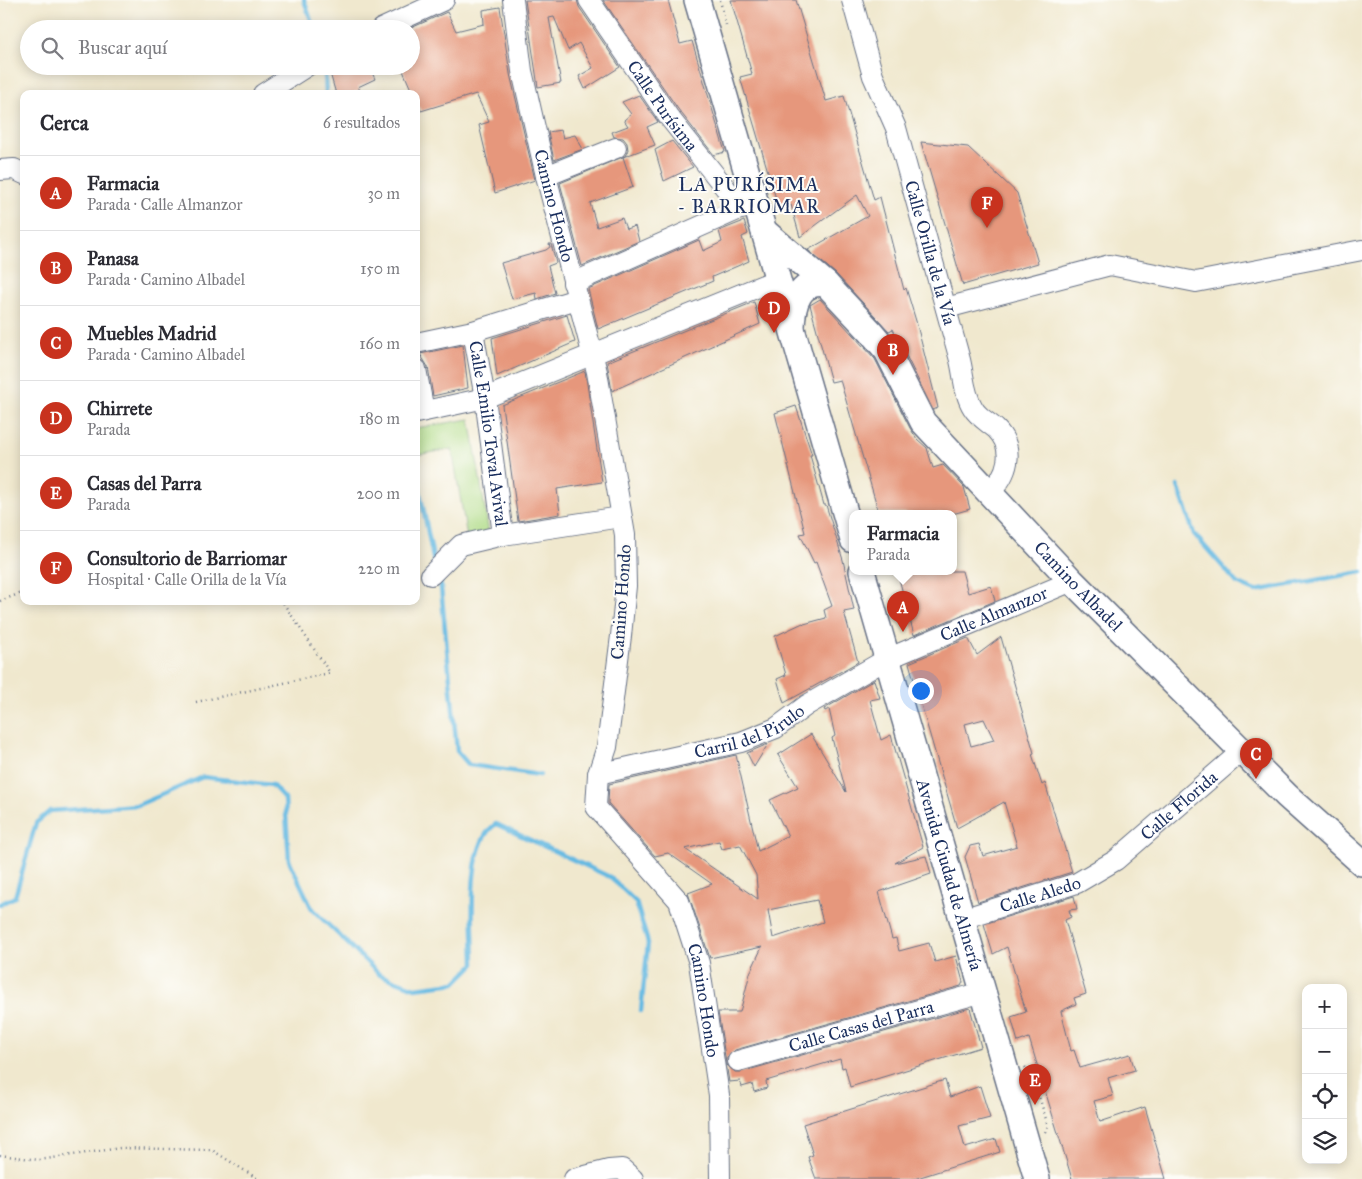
<!DOCTYPE html>
<html lang="es">
<meta charset="utf-8">
<style>
body{margin:0;font-family:"IM FELL Great Primer",serif;background:#f2f2f3;color:#2b2b33}
.controls{position:absolute;right:15px;bottom:15px;display:grid;overflow:hidden;border-radius:10px;box-shadow:0 2px 12px #0003}
.controls button{width:45px;height:45px;display:grid;place-items:center;padding:0;border:0;border-bottom:1px solid #e1e1e2;background:#fff;color:#2b2b33;font:25px sans-serif}
.you{position:absolute;left:920px;top:690px;width:18px;height:18px;margin:-12px;border:4px solid #fff;border-radius:50%;background:#1a73e8;box-shadow:0 0 0 8px #1a73e833}
.badge{display:grid;place-items:center;width:32px;height:32px;border-radius:50%;background:#c8321e;color:#fff;font-size:16px;font-weight:700}
.pin{position:absolute;translate:-50% -41px;filter:drop-shadow(0 1px 2px #0008)}
.pin::after{content:'';position:absolute;top:26px;width:18px;height:15px;background:inherit;clip-path:polygon(0 0,100% 0,50% 100%)}
.popup{position:absolute;left:849px;top:510px;width:108px;height:65px;box-sizing:border-box;display:grid;place-content:center;border-radius:10px;background:#fff;filter:drop-shadow(0 1px 4px #0005);font-size:16px;white-space:nowrap;color:#7c7c81}
.popup b{font-size:19px;color:#2b2b33}
.popup::after{content:'';position:absolute;left:50%;top:100%;margin-left:-10px;border:10px solid transparent;border-top-color:#fff}
.list{margin:0;padding:0;list-style:none}
h2{display:flex;justify-content:space-between;align-items:center;height:65px;margin:0;padding:0 20px;font-size:21px}
h2 small{font-size:16px;font-weight:400;color:#7c7c81}
.list li{display:grid;grid-template-columns:32px 1fr auto;gap:15px;align-items:center;box-sizing:border-box;height:75px;padding:0 20px;border-top:1px solid #e1e1e2}
.list b{display:block;font-size:19px;white-space:nowrap}
.list p{margin:0;font-size:16px;white-space:nowrap;color:#7c7c81}
.list em{font-size:16px;font-style:normal;color:#7c7c81}
.icon{flex:none;width:28px;height:28px;fill:none;stroke:currentColor;stroke-width:2;stroke-linecap:round;stroke-linejoin:round}
.map{position:relative;flex:none;width:1362px;height:1179px;overflow:hidden}
.search{position:absolute;background:#fff;box-shadow:0 2px 12px #0003;left:20px;top:20px;width:400px;height:55px;display:flex;align-items:center;gap:12px;box-sizing:border-box;padding:0 18px;border-radius:28px;color:#7c7c81;font-size:19px}
.panel{position:absolute;background:#fff;box-shadow:0 2px 12px #0003;left:20px;top:90px;width:400px;height:515px;border-radius:10px}
.map>svg:first-child{display:block}
</style>
<div class="map">
<svg width="1362" height="1179" viewBox="0 0 1362 1179">
<rect width="100%" height="100%" fill="#fdfcf7"/>
<filter id="ink" filterUnits="userSpaceOnUse"><feTurbulence type="fractalNoise" baseFrequency=".02" numOctaves="2"/><feDisplacementMap in="SourceGraphic" scale="10" xChannelSelector="R" yChannelSelector="G"/><feConvolveMatrix kernelMatrix="1 2 1 2 8 2 1 2 1" color-interpolation-filters="sRGB"/></filter>
<filter id="wash" filterUnits="userSpaceOnUse"><feTurbulence type="fractalNoise" baseFrequency=".0096" numOctaves="4" result="noise"/><feDisplacementMap in="SourceGraphic" scale="20" xChannelSelector="R" yChannelSelector="G"/><feGaussianBlur stdDeviation="1.12" result="paint"/><feColorMatrix in="noise" values="0 0 0 0 0 0 0 0 0 0 0 0 0 0 0 0 0 1.4 0 .05"/><feComposite in="paint" operator="in"/></filter>
<g filter="url(#wash)">
<rect width="100%" height="100%" fill="#f0e8ce"/>
<path fill="#afdb87" stroke="#658572" d="M470,419L489,533L467,537L452,449L417,455L416,428Z"/>
<g fill="none" stroke-linecap="round" stroke-linejoin="round">
<path stroke="#66bae2" stroke-width="4.5" d="M304,0L314,29
M325,75L326,94
M416,472L434,563
M1178,486L1194,534L1237,583L1255,591L1362,572
M440,578L457,751L469,765L540,775
M0,904L15,897L36,823L50,811L138,805L203,777L272,785L285,799L289,860L312,909L380,975L415,988L455,983L474,964C474,930 464,844 496,824L610,877L636,902L648,943L641,1011"/>
</g>
<g id="blocks">
<path fill="#e6977c" fill-rule="evenodd" d="M525,0H577L579,7L620,67L585,89L579,76L593,68L579,43L568,50L554,17L549,18L561,83L538,87Z
M603,0H668L680,44L692,41L725,152L714,155L678,109Z
M731,0H796L826,101L844,96L874,200L880,197L904,290L906,288L916,321L938,408L933,410L893,329L889,331L836,274L808,250L868,216L857,195L800,237L791,205L779,209L740,77L752,74Z
M500,7L510,74L535,180L495,193L479,125L489,122L476,94L421,111L416,101V94H413L401,66H411V28L447,12L456,31L484,24L483,10Z
M328,66H369L375,79L358,87L360,90L349,94H336Z
M639,95L658,122L647,127L655,145L623,157L633,187L590,203L597,227L622,218L626,229L635,226L639,241L582,266L560,183L625,156L628,150L627,143L623,138L614,137L612,132L628,126L624,120L631,114L622,102Z
M561,130L563,138L575,135L583,149L554,160L548,132Z
M672,141L693,167L664,181L655,150Z
M921,142L968,147L1017,193L1038,263L963,285Z
M744,221L748,234L742,237L749,261L712,277L713,281L598,329L588,289L699,240L703,251L722,242L719,231Z
M549,244H551L556,263L548,266L555,293L537,299L536,293L512,299L501,263L546,250L550,247Z
M820,299L875,359L910,428L917,439L927,448L933,468L943,465L964,487L970,509L956,513H879L840,380L831,382L810,305Z
M754,302L760,324L612,391L607,362Z
M567,315L575,342L497,376L492,338Z
M463,345L468,388L433,396L428,367L420,354Z
M585,371L602,482L557,489L560,514L518,521L502,405Z
M796,406L812,455H810L824,505H826L843,560L854,610L844,612L858,662L784,703L777,679L786,675L775,636L803,623L804,624L826,618L824,610L832,606L816,562L814,563L800,534L805,533L775,413Z
M897,571H962L968,593L991,586L995,601L914,635Z
M1001,637L1034,753L1032,754L1042,785L1045,783L1072,872L978,902L965,857L970,846L979,844L983,856L1017,846L1004,802L957,828L909,663L968,638L977,655ZM984,719L994,740L971,746L965,724Z
M874,680L880,698L870,700L881,740L891,735L923,847L895,863L926,856L931,874L879,892L892,939L896,938L899,951L929,943L935,962L956,956L963,982L961,986L735,1050L727,1058V1065L735,1072H741L970,1008L981,1047L850,1087L845,1067L842,1068L840,1059L766,1081L767,1088L754,1092L752,1084L742,1087L740,1081L729,1082L718,1012H740L750,973L762,947L710,958L688,893L712,884L668,853L655,856L608,803L609,784L736,755L758,851L788,836L770,800L798,787L778,755L811,734L846,792L832,738L835,736L829,709L825,711L824,709ZM719,841L722,849L740,845L756,875L758,899L685,849ZM817,900L823,922L773,938L768,910Z
M768,744L754,767L747,753Z
M1074,896L1077,909L1069,910L1071,917L1065,920L1086,994L1074,998L1076,1004L1061,1011L1071,1051L1074,1050L1080,1068L1130,1054L1135,1070L1108,1078L1113,1096L1094,1101L1100,1122L1145,1107L1166,1179H1072L1029,1038L1018,1042L1011,1017L1026,1012L1007,947L993,954L984,924Z
M945,1080L950,1097L980,1086L990,1118L959,1126L965,1148L996,1139L1000,1152L914,1179H816L808,1157L813,1155L803,1124Z"/>
</g>
</g>
<g filter="url(#ink)">
<use href="#blocks" fill-opacity="0" stroke="#667085" stroke-width="1"/>
<g fill="none" stroke-linecap="round" stroke-linejoin="round">
<g stroke="#667085" stroke-width="22">
<g id="minor">
<path id="s1" d="M513,0L522,71L546,176L597,372L625,535L626,586L621,636L607,747L598,774L596,807L679,901L699,963L719,1095L720,1179"/>
<path id="s2" d="M589,0L668,116L742,209"/>
<path id="s3" d="M852,0L873,76L896,128L960,360C964,376 964,394 973,408C978,417 988,422 996,429C1016,449 1008,475 989,493"/>
<path d="M381,29L444,0"/>
<path d="M263,94L307,66"/>
<path d="M0,170L14,169L24,174"/>
<path d="M546,176L616,148"/>
<path d="M573,283L753,203"/>
<path d="M946,308L1110,265L1196,282L1362,250"/>
<path id="s4" d="M473,331L485,398L503,535"/>
<path d="M416,343L473,331L577,299"/>
<path d="M416,369L424,411"/>
<path d="M416,413L485,398L778,279"/>
<path d="M431,575L461,545L503,535L621,517"/>
<path id="s5" d="M598,774L741,742L776,728L807,705L887,659L1072,581"/>
<path id="s6" d="M962,919L1077,883L1116,860L1242,751"/>
<path id="s7" d="M738,1061L983,992"/>
<path d="M574,1179L609,1170L622,1169L633,1179"/>
</g>
</g>
<g stroke="#667085" stroke-width="28">
<g id="major">
<path d="M697,0L853,540"/>
<path id="s8" d="M764,231L826,284L871,332L887,351L923,422L1072,581L1287,796L1362,863"/>
<path d="M792,326C793,303 799,280 826,284"/>
<path id="s9" d="M862,571L1037,1179"/>
</g>
</g>
<path stroke="#667085" stroke-width="2.5" stroke-dasharray="1 4" stroke-linecap="butt" d="M720,0L726,25
M0,601L24,592
M196,702L330,673L282,601
M1025,1067L1033,1076L1048,1126L1044,1135
M0,1155L39,1160L120,1148L212,1150L258,1179"/>
<use href="#minor" stroke="#fff" stroke-width="20"/>
<use href="#major" stroke="#fff" stroke-width="25"/>
</g>
</g>
<g text-anchor="middle" dominant-baseline="central" stroke-width="4" stroke-linejoin="round" paint-order="stroke">
<g font-size="18" fill="#1b2f5e" stroke="#fdfcf7">
<text stroke="none"><textPath href="#s2" startOffset="129">Calle Purísima</textPath></text>
<text stroke="none"><textPath href="#s1" startOffset="210">Camino Hondo</textPath></text>
<text stroke="none"><textPath href="#s3" startOffset="265">Calle Orilla de la Vía</textPath></text>
<text stroke="none"><textPath href="#s4" startOffset="104">Calle Emilio Toval Avival</textPath></text>
<text stroke="none"><textPath href="#s8" startOffset="478">Camino Albadel</textPath></text>
<text transform="translate(621 602) rotate(-86)">Camino Hondo</text>
<text stroke="none"><textPath href="#s5" startOffset="431">Calle Almanzor</textPath></text>
<text stroke="none"><textPath href="#s5" startOffset="158">Carril del Pirulo</textPath></text>
<text stroke="none"><textPath href="#s6" startOffset="249">Calle Florida</textPath></text>
<text stroke="none"><textPath href="#s9" startOffset="316">Avenida Ciudad de Almería</textPath></text>
<text stroke="none"><textPath href="#s6" startOffset="82">Calle Aledo</textPath></text>
<text stroke="none"><textPath href="#s1" startOffset="1050">Camino Hondo</textPath></text>
<text stroke="none"><textPath href="#s7" startOffset="128">Calle Casas del Parra</textPath></text>
</g>
<g font-size="19" letter-spacing="1" fill="#1b2f5e" stroke="#fdfcf7">
<text x="749" y="184">LA PURÍSIMA<tspan x="749" dy="22">- BARRIOMAR</tspan></text>
</g>
</g>
</svg>
<div class="controls">
<button>+</button>
<button>−</button>
<button><svg class="icon" aria-label="locate" viewBox="0 0 24 24"><circle cx="12" cy="12" r="6"/><path d="M12 2v4M12 18v4M2 12h4M18 12h4"/></svg></button>
<button><svg class="icon" aria-label="layers" viewBox="0 0 24 24"><path d="M12 4l9 5-9 5-9-5zM3 14l9 5 9-5"/></svg></button>
</div>
<div class="you"></div>
<div class="pin badge" style="left:903px;top:632px">A</div>
<div class="popup"><b>Farmacia</b>Parada</div>
<div class="pin badge" style="left:893px;top:375px">B</div>
<div class="pin badge" style="left:1256px;top:779px">C</div>
<div class="pin badge" style="left:774px;top:333px">D</div>
<div class="pin badge" style="left:1035px;top:1105px">E</div>
<div class="pin badge" style="left:987px;top:228px">F</div>
<div class="search"><svg class="icon" aria-label="search" viewBox="0 0 24 24"><circle cx="10" cy="10" r="6"/><path d="M15 15l6 6"/></svg>Buscar aquí</div>
<section class="panel">
<h2>Cerca<small>6 resultados</small></h2>
<ul class="list">
<li><span class="badge">A</span><div><b>Farmacia</b><p>Parada · Calle Almanzor</p></div><em>30 m</em></li>
<li><span class="badge">B</span><div><b>Panasa</b><p>Parada · Camino Albadel</p></div><em>150 m</em></li>
<li><span class="badge">C</span><div><b>Muebles Madrid</b><p>Parada · Camino Albadel</p></div><em>160 m</em></li>
<li><span class="badge">D</span><div><b>Chirrete</b><p>Parada</p></div><em>180 m</em></li>
<li><span class="badge">E</span><div><b>Casas del Parra</b><p>Parada</p></div><em>200 m</em></li>
<li><span class="badge">F</span><div><b>Consultorio de Barriomar</b><p>Hospital · Calle Orilla de la Vía</p></div><em>220 m</em></li>
</ul>
</section>
</div>
